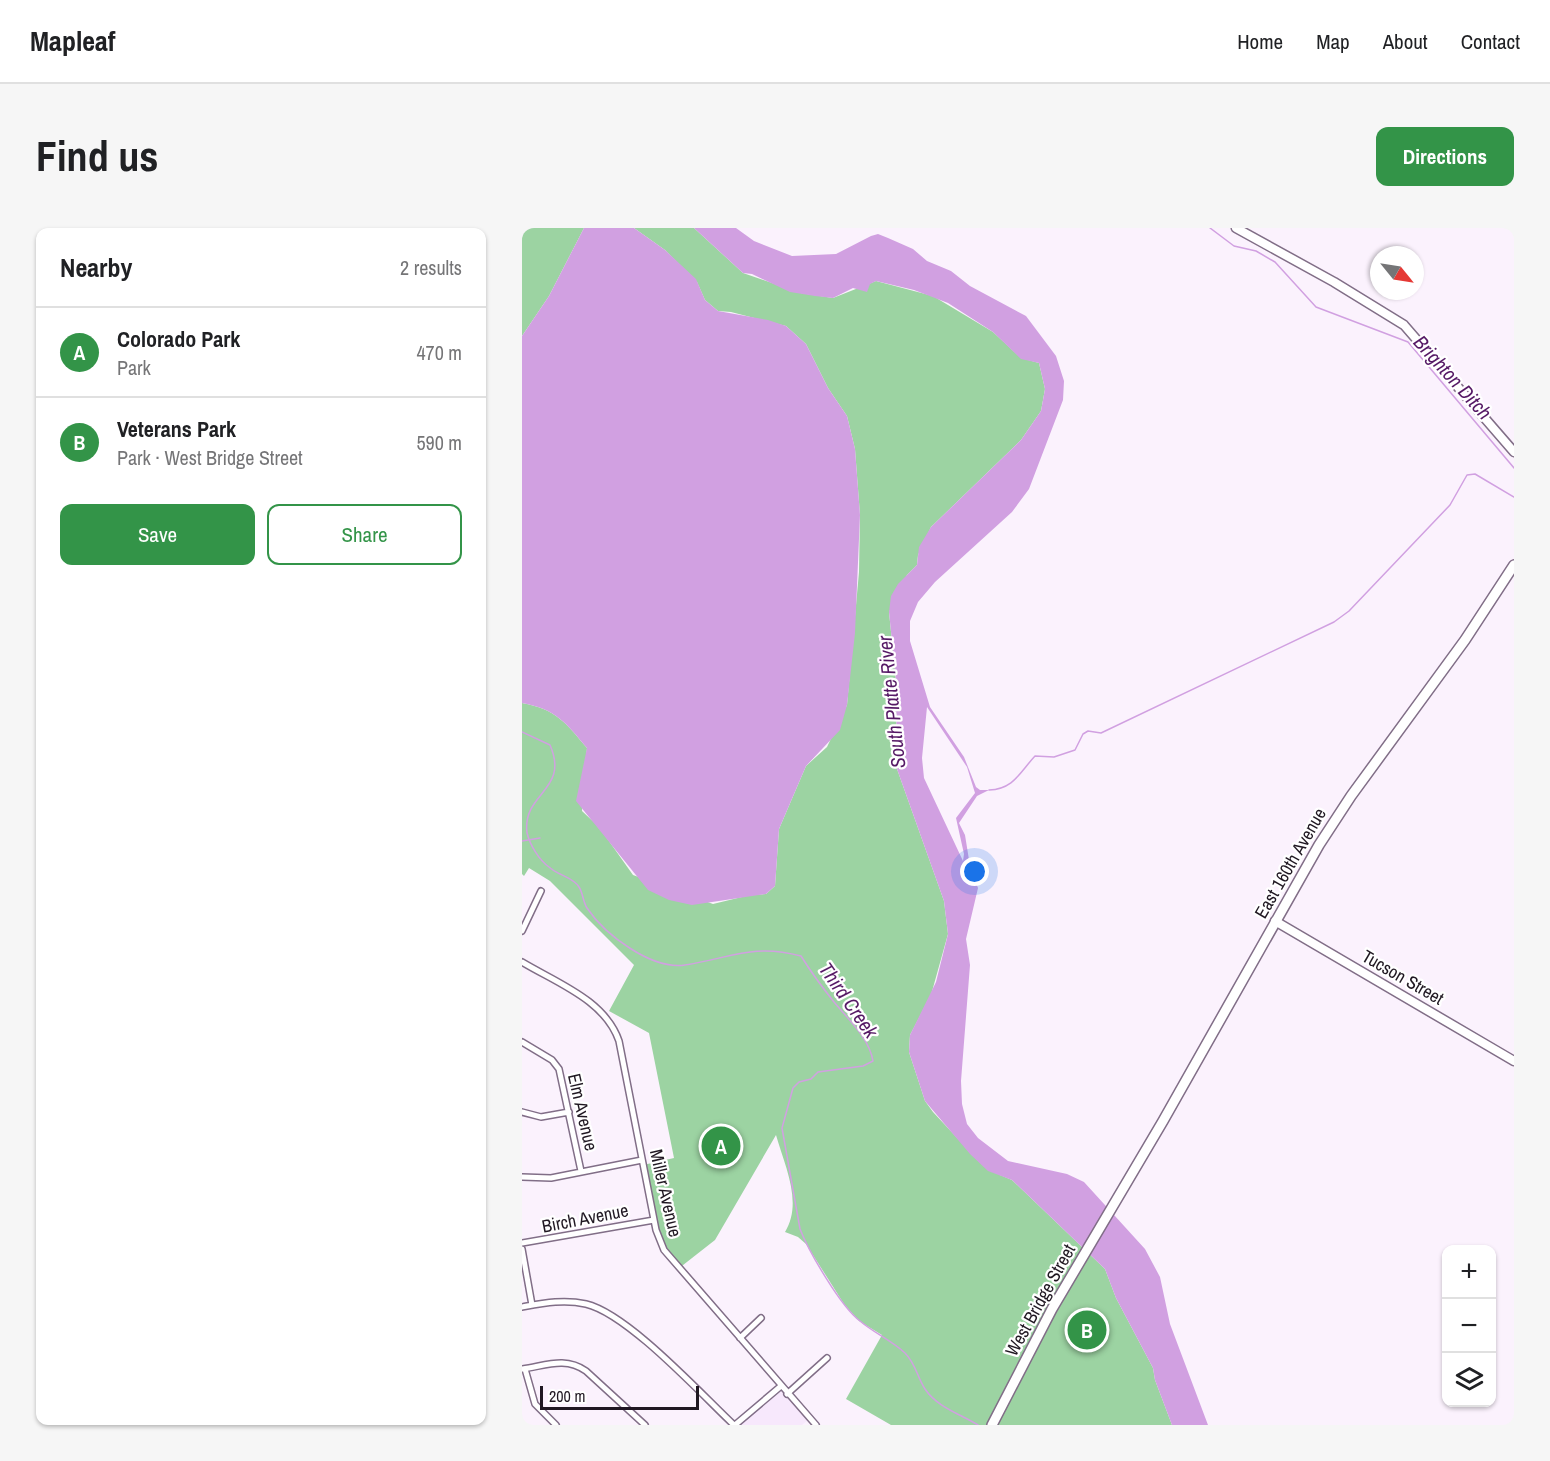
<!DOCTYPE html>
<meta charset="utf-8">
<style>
body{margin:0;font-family:"Archivo Narrow",sans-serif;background:#f6f6f6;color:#202124}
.controls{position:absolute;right:18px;bottom:18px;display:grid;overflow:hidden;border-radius:12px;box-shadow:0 2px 4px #0004}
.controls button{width:54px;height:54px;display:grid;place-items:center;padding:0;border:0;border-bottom:2px solid #e0e0e0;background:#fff;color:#202124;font:30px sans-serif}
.compass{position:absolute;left:848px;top:18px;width:54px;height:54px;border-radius:50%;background:#fff;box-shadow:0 2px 4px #0004;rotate:120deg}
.scale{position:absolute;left:18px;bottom:15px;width:159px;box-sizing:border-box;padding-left:6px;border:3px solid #201822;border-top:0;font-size:16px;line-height:21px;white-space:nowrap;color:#201822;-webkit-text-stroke:4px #fff;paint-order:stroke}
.you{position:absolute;left:453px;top:644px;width:21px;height:21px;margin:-15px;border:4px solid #fff;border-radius:50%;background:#1a73e8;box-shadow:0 0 0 9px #1a73e833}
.badge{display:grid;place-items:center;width:39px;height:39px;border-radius:50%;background:#339448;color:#fff;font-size:20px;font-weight:700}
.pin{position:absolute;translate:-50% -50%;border:3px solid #fff;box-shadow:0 2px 6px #0006}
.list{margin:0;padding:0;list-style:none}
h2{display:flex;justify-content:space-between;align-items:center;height:78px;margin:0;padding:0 24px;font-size:26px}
h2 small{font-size:20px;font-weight:400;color:#757577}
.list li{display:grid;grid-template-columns:39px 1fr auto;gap:18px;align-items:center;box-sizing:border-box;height:90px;padding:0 24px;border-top:2px solid #e0e0e0}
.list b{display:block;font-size:22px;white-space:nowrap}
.list p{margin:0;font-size:20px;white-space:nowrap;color:#757577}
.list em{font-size:20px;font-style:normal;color:#757577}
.actions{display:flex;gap:12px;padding:18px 24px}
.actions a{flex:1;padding:14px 0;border:2px solid #339448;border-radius:12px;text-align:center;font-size:21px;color:#339448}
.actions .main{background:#339448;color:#fff}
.icon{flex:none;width:33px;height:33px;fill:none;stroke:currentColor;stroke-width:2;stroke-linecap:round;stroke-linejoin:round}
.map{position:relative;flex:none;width:992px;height:1197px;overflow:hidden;border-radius:12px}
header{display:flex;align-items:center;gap:36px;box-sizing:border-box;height:84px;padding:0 30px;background:#fff;border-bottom:2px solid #e0e0e0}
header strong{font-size:28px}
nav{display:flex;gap:33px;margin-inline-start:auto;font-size:21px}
.intro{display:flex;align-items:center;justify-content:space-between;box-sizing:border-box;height:144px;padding:0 36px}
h1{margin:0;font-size:42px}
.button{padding:15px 27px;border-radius:12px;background:#339448;color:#fff;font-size:21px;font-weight:700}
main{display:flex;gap:36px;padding:0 36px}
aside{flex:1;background:#fff;border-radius:12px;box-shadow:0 2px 4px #0004}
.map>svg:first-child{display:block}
</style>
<header>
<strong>Mapleaf</strong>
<nav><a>Home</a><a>Map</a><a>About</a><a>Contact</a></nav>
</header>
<div class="intro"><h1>Find us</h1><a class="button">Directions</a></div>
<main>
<aside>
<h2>Nearby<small>2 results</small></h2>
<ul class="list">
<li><span class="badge">A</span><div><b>Colorado Park</b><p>Park</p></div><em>470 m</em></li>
<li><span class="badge">B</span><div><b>Veterans Park</b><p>Park · West Bridge Street</p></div><em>590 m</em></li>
</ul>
<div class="actions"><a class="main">Save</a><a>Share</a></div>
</aside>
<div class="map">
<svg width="992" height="1197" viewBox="0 0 992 1197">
<rect width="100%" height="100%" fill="#fbf2fd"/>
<path fill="#f7e8fc" d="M259,1158L287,1191L280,1197H213Z"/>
<path fill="#9cd3a2" d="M0,0H62L27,68L0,108Z
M112,0H172L221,45L279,65L311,70L354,53L411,68L471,104L499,130L517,135L523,161L519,183L499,212L409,299L396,327L395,337L385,347L367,384L374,453L375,541L422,673L426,706L409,767L388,807L387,824L403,873L411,884L438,913L478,947L490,952L583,1041L594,1070L631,1140L633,1152L650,1197H369L324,1171L360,1107L337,1093L322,1076L284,1016L276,1009L263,1004C281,974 263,939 254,907L193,1012L156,1041L136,1008L121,937L152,930L127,805L87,783L112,737L28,653L7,640L2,648L0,646V475C34,481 44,495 65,520L60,583L77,599L111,647L191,676L228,667L244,666L253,658L257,601L284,538L305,519L325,477L337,344L338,287L333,221L325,188L306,160L284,116L264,98L209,84L196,83L183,72L175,54L143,22Z"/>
<path fill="#d1a0e1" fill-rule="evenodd" d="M62,0H112L143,22L174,51L183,72L196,83L246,92L264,98L284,116L306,160L325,188L333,221L338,287L333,405L325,477L318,502L284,538L257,601L253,658L244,666L170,677L147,672L126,662L54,573L65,520C44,495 34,481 0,475V108L27,68Z
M172,0H214L232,13L270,28L314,26L349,8L356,6L366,10L391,21L405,33L429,43L448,58L504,88L534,128L542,153L541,172L507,261L490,284L413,354L396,374L388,393V413L408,479L442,529L454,559L458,562H467L455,568L437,595L443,607L448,638L456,660L444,711L448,737L439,853L440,876L445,896L456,910L486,933L545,946L562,954L623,1021L638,1049L648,1096L686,1197H650L633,1152L631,1140L594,1070L583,1041L490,952L466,943L448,926L403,873L387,824L388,807L414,754L426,706L422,673L375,541L374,453L367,384L369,368L376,356L395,337L397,319L409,299L499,212L519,183L523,161L517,135L499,131L471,104L426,75L392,62L354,53L348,56L345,64L331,60L311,70L293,68L268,64L230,46L221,45ZM405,479L445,539L453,565L434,590L442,626L441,633L402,550L400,530Z"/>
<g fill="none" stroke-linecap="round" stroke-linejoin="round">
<path stroke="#d1a0e1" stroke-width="1.5" d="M688,0L712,18L734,23L753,34L794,79L886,114L992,240
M0,504L28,517C48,563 0,564 5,605C8,617 17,632 27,639C35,647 51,649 57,659C61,665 61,674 65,680C83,707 130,742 163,737C209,730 231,715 279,728C289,744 300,759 312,774C327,792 347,810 351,833L341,838L296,844L289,851L277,854L271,860L260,900L278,1001C287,1024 319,1079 338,1093C352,1105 369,1112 383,1125C394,1136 395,1149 403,1161C415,1179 438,1186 456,1197
M467,562C492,561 498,544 513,528L532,529L553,522L561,506L566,503L579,505L812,394L827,383L928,277L945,247L953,246L992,269
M0,613L18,610"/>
<g stroke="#816e87" stroke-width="8">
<path id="street" d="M0,703L19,663
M0,734C35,755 83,772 97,813L134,1002L142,1022L294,1197
M0,814L30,832L37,841L59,943
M0,884L19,889L47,884
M0,949L29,950L120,932
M0,1015L132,992
M0,1021L10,1077
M0,1079C22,1075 42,1071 64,1076C106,1086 178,1165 212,1197
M218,1110L239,1090
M0,1141C23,1138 43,1128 64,1143L123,1197
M3,1141L13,1176L34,1197
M265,1166L305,1130
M213,1197L259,1158"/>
</g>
<g stroke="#816e87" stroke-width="11">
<path id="secondary" d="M714,0L812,54L882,97L992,224
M753,693L992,833"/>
</g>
<g stroke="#816e87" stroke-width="12">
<path id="primary" d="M470,1197L530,1081L641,893L797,617L829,568L943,412L992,337"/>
</g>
<use href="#street" stroke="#fff" stroke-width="5"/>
<use href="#secondary" stroke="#fff" stroke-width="8"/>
<use href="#primary" stroke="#fff" stroke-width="9"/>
</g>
<g text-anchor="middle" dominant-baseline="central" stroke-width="4.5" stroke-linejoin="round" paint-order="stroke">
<g font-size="18" fill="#201822" stroke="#fff">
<text transform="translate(768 635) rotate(-60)">East 160th Avenue</text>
<text transform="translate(881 749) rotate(30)">Tucson Street</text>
<text transform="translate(61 884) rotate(77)">Elm Avenue</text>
<text transform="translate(144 965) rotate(77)">Miller Avenue</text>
<text transform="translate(63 990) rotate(-11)">Birch Avenue</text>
<text transform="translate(518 1072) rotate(-61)">West Bridge Street</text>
</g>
<g font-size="20" font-style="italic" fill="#551965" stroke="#fff">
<text transform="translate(931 149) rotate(48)">Brighton Ditch</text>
<text transform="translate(369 474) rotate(-96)">South Platte River</text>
<text transform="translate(327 772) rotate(55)">Third Creek</text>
</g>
</g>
</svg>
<div class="controls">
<button>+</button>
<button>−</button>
<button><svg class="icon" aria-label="layers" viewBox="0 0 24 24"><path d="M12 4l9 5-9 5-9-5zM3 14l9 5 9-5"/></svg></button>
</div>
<svg class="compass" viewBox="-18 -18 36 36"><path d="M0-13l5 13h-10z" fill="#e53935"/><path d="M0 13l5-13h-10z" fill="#757577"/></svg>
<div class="scale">200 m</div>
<div class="you"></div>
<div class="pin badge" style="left:199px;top:918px">A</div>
<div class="pin badge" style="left:565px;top:1102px">B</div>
</div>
</main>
